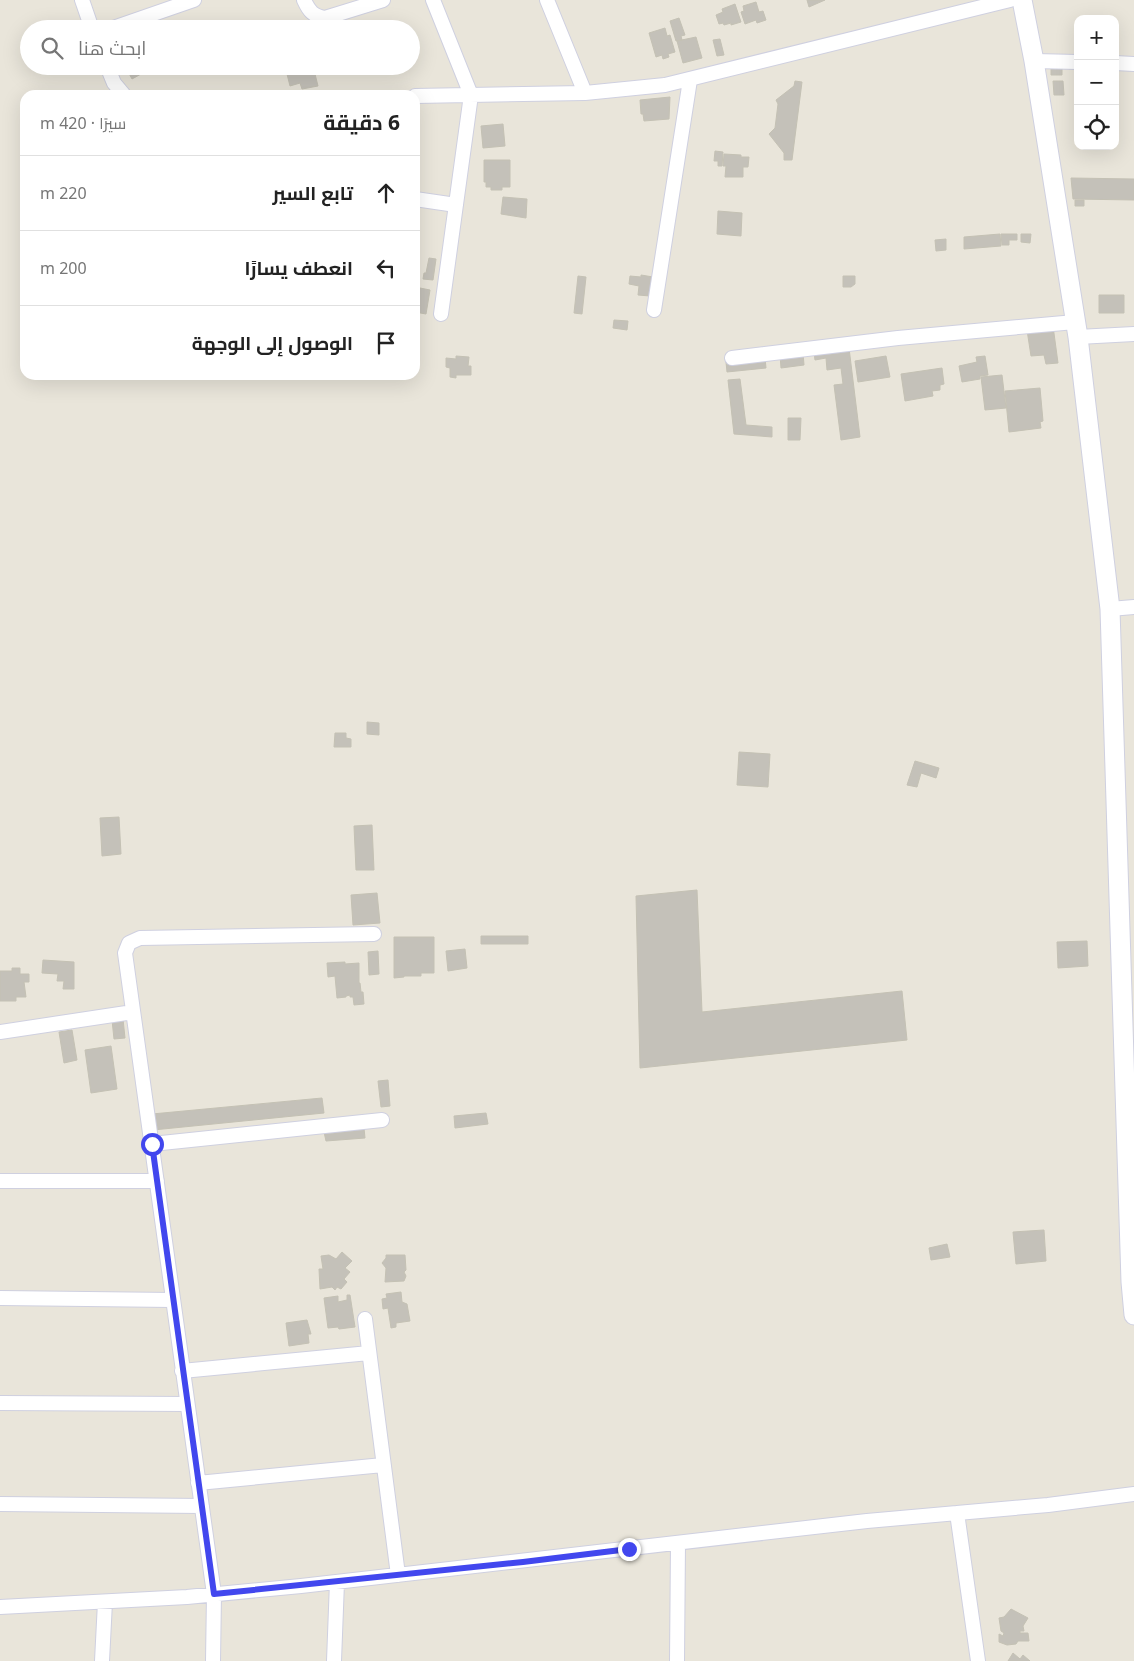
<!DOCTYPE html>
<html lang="ar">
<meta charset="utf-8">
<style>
body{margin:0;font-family:"Noto Sans",Cairo,sans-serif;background:#f2f2f2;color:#222;direction:rtl}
.controls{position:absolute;right:15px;top:15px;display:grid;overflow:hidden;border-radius:10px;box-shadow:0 5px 20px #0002}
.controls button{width:45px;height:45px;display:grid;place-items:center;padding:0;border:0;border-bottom:1px solid #e0e0e0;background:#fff;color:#222;font:25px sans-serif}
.stop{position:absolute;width:15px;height:15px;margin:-11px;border:4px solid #4247ee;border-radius:50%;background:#fff}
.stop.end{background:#4247ee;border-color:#fff;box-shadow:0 1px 5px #0008}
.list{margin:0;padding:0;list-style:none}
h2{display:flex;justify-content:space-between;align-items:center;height:65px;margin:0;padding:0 20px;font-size:21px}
h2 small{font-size:16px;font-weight:400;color:#767676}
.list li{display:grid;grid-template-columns:32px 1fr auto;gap:15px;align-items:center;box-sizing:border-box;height:75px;padding:0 20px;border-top:1px solid #e0e0e0}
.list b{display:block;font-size:19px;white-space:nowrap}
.list em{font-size:16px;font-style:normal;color:#767676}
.icon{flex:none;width:28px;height:28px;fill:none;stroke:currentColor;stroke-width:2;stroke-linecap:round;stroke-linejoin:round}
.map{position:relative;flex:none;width:1134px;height:1661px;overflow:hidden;direction:ltr}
.search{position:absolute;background:#fff;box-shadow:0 5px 20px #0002;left:20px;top:20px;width:400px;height:55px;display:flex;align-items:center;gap:12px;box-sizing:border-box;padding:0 18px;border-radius:28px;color:#767676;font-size:19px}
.panel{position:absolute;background:#fff;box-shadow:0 5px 20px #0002;left:20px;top:90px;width:400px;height:290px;border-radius:15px;direction:rtl}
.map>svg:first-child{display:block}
</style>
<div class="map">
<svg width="1134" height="1661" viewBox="0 0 1134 1661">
<rect width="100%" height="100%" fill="#e9e5da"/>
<path fill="#c4c1b9" stroke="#c4c1b4" d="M807,0H825L809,7Z
M756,2L759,12L763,11L766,20L757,23L756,20L745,24L741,12L744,11L743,6Z
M735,4L741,22L731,25V23L724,25L723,23L719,24L716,15L723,12L722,9Z
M679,18L685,35L681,36L682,40L676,41L670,21Z
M665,28L667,36L670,35L675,52L668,54L669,57L663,59L662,55L656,57L649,33Z
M696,37L702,58L683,63L677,41Z
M720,39L724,55L717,56L713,40Z
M125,66H138L137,67L141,74L132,79Z
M285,66H316L317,73L315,74L318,86L302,89L300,83L290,86Z
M1051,67H1062V75H1051Z
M795,81L802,82L792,160H784V153L769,134L775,128L778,104L776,100L794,86Z
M1053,81H1063L1064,95H1054Z
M670,97L669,119L644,121L643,114H641L640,100Z
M503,124L505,146L483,148L481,126Z
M715,151L723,152L722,166H718V161H714Z
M724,154L741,155V157H749L748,167H743V177H725L726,166H723Z
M484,160H510V187H502V190H491V187H486V182H484Z
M1071,178L1134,179V200L1073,199Z
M503,197L527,199L526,218L501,214Z
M1075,200H1084V206H1075Z
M718,211L742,213L741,236L717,234Z
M1000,234L1001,246L964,249V237Z
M1001,234H1017V240H1009V245H1002Z
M1021,234H1031L1030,243L1021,242Z
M946,239V250L936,251L935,240Z
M429,258L436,259L433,280L423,279L424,273H426Z
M641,275L653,277L650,296L638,295L639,286L629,284L630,276L641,277Z
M578,276L586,277L582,314L574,313Z
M843,276H855V284L851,287H843Z
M420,288L430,290L426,314L415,312Z
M1099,295H1124V313H1099Z
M614,320L628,321L627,330L613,328Z
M1053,326L1058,363L1046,364L1044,355L1031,356L1027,330Z
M849,348L860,437L841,440L834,385L843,384L841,368L827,370L826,358L815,360L814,353Z
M803,353L804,365L781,368L780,355Z
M456,356L469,357L468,366H471V375H456V378L450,377V368L446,367V358L456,359Z
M886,356L890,377L858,382L855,361Z
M985,356L988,375L980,376V379L962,382L959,366L977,362L976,357Z
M765,358L766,368L727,372L726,362Z
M942,368L944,384L940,385V390L932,391L933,396L905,401L901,374Z
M1002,375L1006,408L985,410L981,377Z
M740,379L746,425L772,427V437L734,434L728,380Z
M1040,388L1043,421L1040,422L1041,428L1009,432L1005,391Z
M788,418H801L800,440H788Z
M367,722L379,723V735L367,734Z
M335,733H346V738L351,739V747H334Z
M739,752L770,754L768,787L737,785Z
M915,761L939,768L936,778L921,773L917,787L907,785Z
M119,817L121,854L102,856L100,818Z
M372,825L374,870H356L354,826Z
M697,890L702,1012L902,991L907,1040L640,1068L636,896Z
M377,893L380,923L353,925L351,895Z
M481,936H528V944H481Z
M394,937H434V973H421V976H404V977L394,978Z
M1087,941L1088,966L1058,968L1057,942Z
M465,949L467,968L448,971L446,951Z
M378,951L379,974L369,975L368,952Z
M43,960L74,962V989H63L64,981H57L58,974L42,973Z
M345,962V964L359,963V983H360L361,992H363L364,1004L354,1005L353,997H350V995L346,996V997L337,998L335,976L328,977L327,963Z
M12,968H20V974H29V982H24L26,997H16V1001H0V971H12Z
M123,1019L125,1038L114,1039L112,1020Z
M72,1030L77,1060L64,1063L59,1032Z
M111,1046L117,1089L91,1093L85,1050Z
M388,1080L390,1106L381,1107L378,1081Z
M322,1098L324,1113L153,1130L152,1114Z
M486,1113L488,1124L455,1128L454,1116Z
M364,1128L365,1138L326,1141L324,1132Z
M1044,1230L1046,1261L1016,1264L1013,1232Z
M947,1244L950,1257L931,1260L929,1248Z
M342,1252L352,1261L345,1268L350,1272L344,1279L347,1282L341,1289L337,1287L335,1290L332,1287L320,1289L319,1269H323L321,1256L329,1255L336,1259Z
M386,1255H405L406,1270L404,1272L406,1276L404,1281L385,1282L386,1268L382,1263L386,1258Z
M401,1292L402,1302L407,1304L410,1321L396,1323V1327L391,1328L388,1308L383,1309L382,1299L387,1298L386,1294Z
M347,1295H350L355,1327L339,1329L338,1327L328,1328L324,1298L338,1296V1302L347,1300Z
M307,1320L311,1334H308L309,1343L289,1346L286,1323Z
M1011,1609L1028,1618L1023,1626L1024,1631H1020V1633H1028L1029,1641H1018L1016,1644L1007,1645L999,1642V1634L1003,1636L1004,1633L1001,1631L999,1618L1004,1617Z
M1013,1653L1020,1659L1023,1655L1030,1661H1008Z"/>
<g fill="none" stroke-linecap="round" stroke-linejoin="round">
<g stroke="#cfd0e0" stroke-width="16">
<path id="minor" d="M82,0L92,29
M304,0C309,11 313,16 325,18L383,0
M433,0L471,95L441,314
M547,0L585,93
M110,29L194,0
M1034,61L1078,62
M1115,63L1134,64
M107,66L114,83L124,95
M415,96L585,93L665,85L1010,0
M415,199L456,205
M654,310L690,80
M1078,337L1134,334
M732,358L898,338L1075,322
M1110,609L1134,607
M0,1032L133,1012
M152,1144L382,1120
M0,1181H157
M0,1298L173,1300
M365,1319L398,1575
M182,1371L369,1353
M0,1403L187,1404
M198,1483L383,1465
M0,1504L202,1506
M957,1513L978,1661
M0,1607L187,1597L301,1586L867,1521L1048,1505L1134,1494
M102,1661L105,1602
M213,1661L214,1594L125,953L129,943L140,938L374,934
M334,1661L337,1582
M677,1661L678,1543"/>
</g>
<g stroke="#cfd0e0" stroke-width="21">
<path id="secondary" d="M1022,0L1034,61L1078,337L1110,609L1131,1282L1134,1315"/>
</g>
<use href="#minor" stroke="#fff" stroke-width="14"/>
<use href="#secondary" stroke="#fff" stroke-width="19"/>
</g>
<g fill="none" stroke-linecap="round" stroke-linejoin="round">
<path stroke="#4247ee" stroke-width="6" d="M152,1144L214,1594L523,1562L629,1549"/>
</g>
</svg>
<div class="controls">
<button>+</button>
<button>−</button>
<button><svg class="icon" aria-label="locate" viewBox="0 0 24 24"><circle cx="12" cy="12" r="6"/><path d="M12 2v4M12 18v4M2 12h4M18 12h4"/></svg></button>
</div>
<div class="stop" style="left:152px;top:1144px"></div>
<div class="stop end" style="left:629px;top:1549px"></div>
<div class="search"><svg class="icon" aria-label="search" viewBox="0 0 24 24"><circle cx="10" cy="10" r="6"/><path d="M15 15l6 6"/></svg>ابحث هنا</div>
<section class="panel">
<h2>6 دقيقة<small>سيرًا · 420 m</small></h2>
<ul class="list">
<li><svg class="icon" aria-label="ahead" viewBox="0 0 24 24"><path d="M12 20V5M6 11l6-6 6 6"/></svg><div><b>تابع السير</b></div><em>220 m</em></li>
<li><svg class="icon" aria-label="left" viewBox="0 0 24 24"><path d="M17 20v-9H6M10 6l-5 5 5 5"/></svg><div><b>انعطف يسارًا</b></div><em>200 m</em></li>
<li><svg class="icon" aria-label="arrive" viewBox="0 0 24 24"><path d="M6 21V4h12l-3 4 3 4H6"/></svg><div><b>الوصول إلى الوجهة</b></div></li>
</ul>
</section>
</div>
